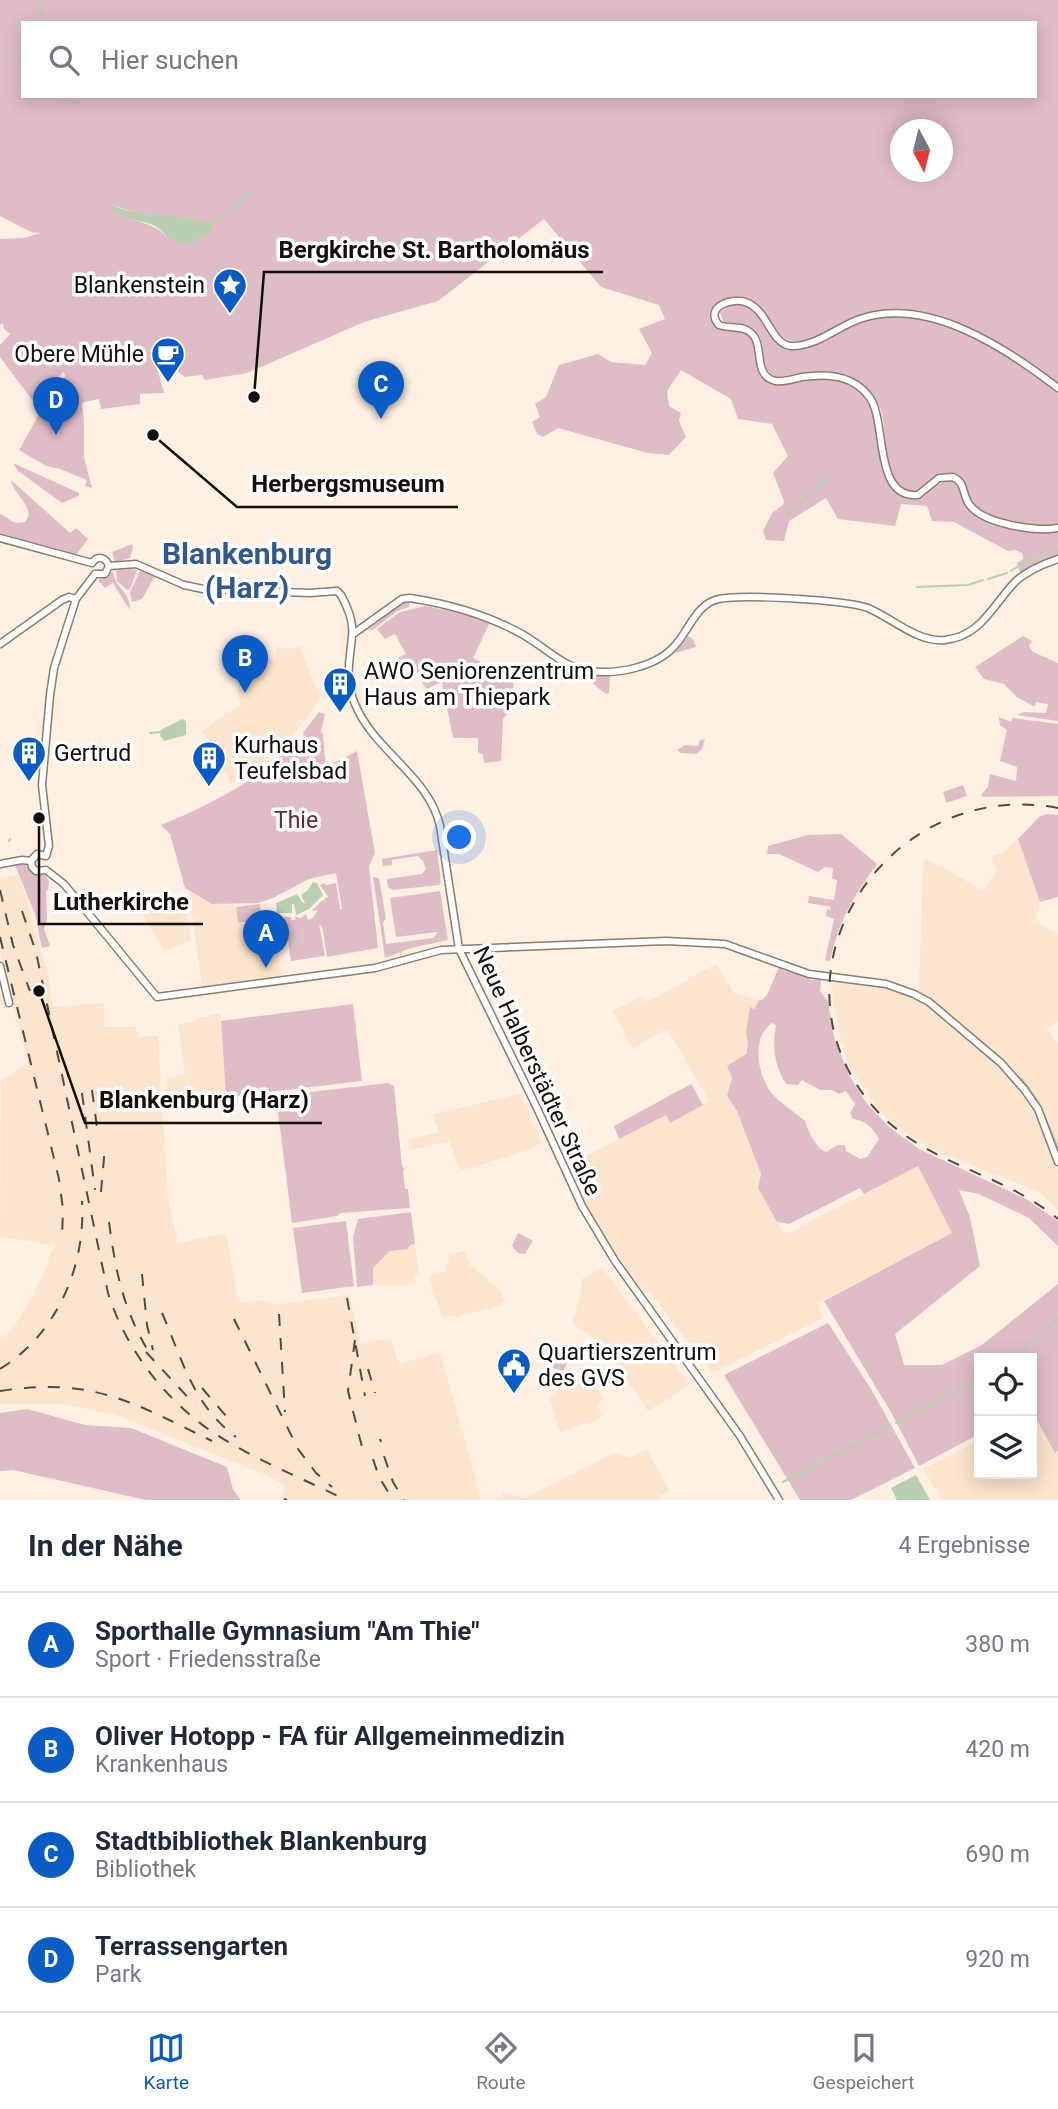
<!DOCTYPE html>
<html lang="de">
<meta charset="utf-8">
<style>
body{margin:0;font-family:Roboto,sans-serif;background:#f6f6f7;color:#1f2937}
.controls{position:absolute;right:21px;bottom:21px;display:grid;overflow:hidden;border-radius:0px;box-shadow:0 4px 18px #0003}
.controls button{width:63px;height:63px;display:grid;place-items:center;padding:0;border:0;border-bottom:2px solid #e0e1e3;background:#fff;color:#1f2937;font:35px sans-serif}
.compass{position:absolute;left:890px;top:119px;width:63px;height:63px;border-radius:50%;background:#fff;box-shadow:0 4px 18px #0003;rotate:173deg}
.you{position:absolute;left:460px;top:838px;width:24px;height:24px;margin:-18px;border:5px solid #fff;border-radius:50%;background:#1a73e8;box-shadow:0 0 0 10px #1a73e833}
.badge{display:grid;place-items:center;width:46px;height:46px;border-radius:50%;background:#095bc5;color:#fff;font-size:23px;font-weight:700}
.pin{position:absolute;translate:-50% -58px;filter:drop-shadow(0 2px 4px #0008)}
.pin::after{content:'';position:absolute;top:37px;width:24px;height:21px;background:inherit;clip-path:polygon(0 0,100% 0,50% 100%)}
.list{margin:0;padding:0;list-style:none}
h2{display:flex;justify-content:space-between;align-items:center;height:91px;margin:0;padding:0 28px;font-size:30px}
h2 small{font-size:23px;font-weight:400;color:#747a83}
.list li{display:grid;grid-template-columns:46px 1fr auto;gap:21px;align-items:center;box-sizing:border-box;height:105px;padding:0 28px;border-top:2px solid #e0e1e3}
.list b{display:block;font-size:26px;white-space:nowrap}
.list p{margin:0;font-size:23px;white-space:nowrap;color:#747a83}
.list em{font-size:23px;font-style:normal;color:#747a83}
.icon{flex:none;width:38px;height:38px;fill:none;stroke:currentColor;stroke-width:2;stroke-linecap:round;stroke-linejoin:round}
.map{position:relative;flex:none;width:1058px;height:1500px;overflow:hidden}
.search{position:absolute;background:#fff;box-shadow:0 4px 18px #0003;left:21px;right:21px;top:21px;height:77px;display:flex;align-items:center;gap:18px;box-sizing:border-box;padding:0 24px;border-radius:0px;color:#747a83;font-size:26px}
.sheet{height:511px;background:#fff}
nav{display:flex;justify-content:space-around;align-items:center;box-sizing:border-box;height:98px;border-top:2px solid #e0e1e3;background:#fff;font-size:19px;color:#747a83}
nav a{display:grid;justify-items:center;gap:4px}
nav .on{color:#095bc5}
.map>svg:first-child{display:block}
</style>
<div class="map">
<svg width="1058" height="1500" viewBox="0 0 1058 1500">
<rect width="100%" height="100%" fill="#fef0e3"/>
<path fill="#fce5ce" d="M301,646L307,667L321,699L287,743L231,784L203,731L217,719L241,706L237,687L258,675V659L275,660L276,647L289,649Z
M1018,839L1040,902L1036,921L1058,934V1021L1047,1029L1058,1044V1151L1053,1155L1058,1171V1210L1039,1192L929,1148L895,1125L878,1109L850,1068L841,1041L833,1003L832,980L880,984L912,995L919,989L923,861L928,859L984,891L997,870L991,856L1003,853Z
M19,875L49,979L53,1007L104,1003V1027H136L138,1037L158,1036L168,1199L178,1243L226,1233L239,1303L266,1300L273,1305L349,1295L361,1344L391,1337L398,1364L440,1352L482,1500H280L285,1486L269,1476L116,1415L62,1404H0V1338L16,1325L42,1278L54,1245L0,1237L1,1081L28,1063L0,950V878Z
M189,891L212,904L235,905L238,924L268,919L270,936H276L282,976L202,988Z
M183,898L191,940L164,952L144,916Z
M716,964L734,993L759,1000L755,1009L750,1007L746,1031L748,1045L732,1078L727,1097L737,1110L761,1174L758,1188L785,1235L918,1166L952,1233L817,1304L824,1318L712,1373L650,1293H646L624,1266L588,1208L570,1165L666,1114L671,1123L709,1101L667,1029L632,1048L613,1011L640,997L646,1001L651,1000Z
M220,1014L226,1097L168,1103L166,1079L185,1074L178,1024L196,1021V1017H209L210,1015Z
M520,1094L543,1143L517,1154L463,1170L458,1167L450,1141L410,1150L408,1140L438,1132L433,1114Z
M415,1244L419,1274L413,1275L414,1283L397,1286L373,1285V1268L390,1251L408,1249L410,1245Z
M465,1251L469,1264L501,1291L504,1302L500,1303L501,1305L455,1318L454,1316L442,1317L429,1276L446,1271L445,1266L449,1261L448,1255Z
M602,1267L690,1385L648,1411L601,1343L575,1326L572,1321L581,1294L582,1279Z
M586,1374L604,1397L598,1406L602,1417L560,1433L549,1397L555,1395L562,1379Z
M1033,1411L1055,1452L1058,1451V1500H943L923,1469L979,1440V1474H1032Z
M647,1449L669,1490L659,1496L660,1499L657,1500H495L501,1498L503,1493L526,1498L615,1452L630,1458Z"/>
<path fill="#dfbdc6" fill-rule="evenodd" d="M0,0H1058V384C1038,368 1017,356 994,344C950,319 915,300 863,315C840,322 817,343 793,341C775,340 770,308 748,299C727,290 694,310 718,329C726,332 736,329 744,332C766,341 745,378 773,384C780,385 787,383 794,382C821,377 849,374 867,399C888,428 867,475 902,497C924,510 933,478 953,481C963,488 960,501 968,509C983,525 1038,536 1058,531V556L1032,566L1020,573L1017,563L1023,559L1022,553L1015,550L1008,551L954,522L932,521L927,506L901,504L895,526L838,519L826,498L789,521L784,541L766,540L763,531L772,513L783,505L784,501L773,473L788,456L772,424L738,419L731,399L681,370L667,391L669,406L681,413L679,421L686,437L669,455L648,453L558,428L543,437L537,434L532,422L540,417L535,404L546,397L559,365L598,354L611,362L645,365L652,353L639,329L665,319L659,305L601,287L544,219L438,301L364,322L247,373L205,380L202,375L185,377L153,352L164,393L140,394V404L101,409L99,399L84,402L82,405L84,422V457L92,488L85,486L87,480L60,469L46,466L19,450L48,398L66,376L63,372L49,387L38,408L0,357V345L10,334L4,329L3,323L0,325V239L24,238L40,233L31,232L0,216ZM23,23H1035V96H23ZM900,130H942V172H900ZM114,206L140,214L158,216L166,236C150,219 129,224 110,207Z
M732,304C775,306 759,352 799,348C825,337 852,322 879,317C937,308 1014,357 1058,392V525C1033,527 1000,525 978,509C964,499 972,475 950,473C944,473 939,474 934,477C928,481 924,487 917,491C876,493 891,428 879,406C861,374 835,369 801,374C793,376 782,380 774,376C756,368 772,337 749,326C741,322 731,324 723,321L720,312Z
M13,463L79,493V496L62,503L18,471Z
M11,480L70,533L76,528L88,539L76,555L0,534V514C11,518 9,525 25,522C37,508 14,496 11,480Z
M132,544L133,548L130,558L115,562L112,552Z
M131,569L137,570L130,589L127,590L117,581L116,570Z
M113,571C115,589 130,590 130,610L113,583L105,588L98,580L107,577Z
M140,571L155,576L142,599L132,602L130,592Z
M409,601V607L397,611L373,630H368L400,604Z
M425,606L471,615L490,622L473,658L513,678C514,695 515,707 503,719L501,761L484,763L483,755L478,752V738H453L442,682L426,689L409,659L398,664L395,659L406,654L395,634L385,639L377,629L400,612Z
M688,636L693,639L696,647L675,653Z
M1023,636L1032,641L1029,646L1033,652L1058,663V721L1017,715L1024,712L1046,713L1048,704L1036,702L1035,706H1033L1017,697L1004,684L984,679L975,667Z
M596,674L610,675L609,693L606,694L593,684L592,679Z
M319,712L325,714L321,732L323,734L326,767L357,751L375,853L369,866L378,948L327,957L323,930L319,923L325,956L291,961L286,927H288L285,925L284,917H291V920H295V917L301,918L306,914L308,920L313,918L318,910L311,911L323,900L327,902L324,899L328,897L320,885L324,883L326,885L336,883L340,909H342L336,873L309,879L273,898L258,903L212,904L185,888L170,834L161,825C207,806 252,784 288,749L290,751L304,735L303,733Z
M999,717L1011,722L1013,718L1058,724V796L983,797L981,795L988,787L990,774L1016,781L1017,767L1000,761L1007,730L1000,725Z
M705,739L702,749L696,754L681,753L677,750L685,745L698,746L700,740Z
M963,785L967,796L946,803L943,792Z
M1047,814L1058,815V897L1040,902L1018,839L1040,816Z
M841,834L877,864C853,897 839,920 830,961L825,960L834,919L826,916L827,909L830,910L831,907L808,903L809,896L834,900L837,880L832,879L833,868L825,867L818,872L779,854H767L768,846L808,835Z
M437,850L441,883L439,885L393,890L388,887L387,879L422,874L426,869L423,861L418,856L392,860V865L383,866L382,859Z
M15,865H26L36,874L45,875L49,881L48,890L46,891L47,919L44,929L50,946L42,948L35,914Z
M373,877L379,878L386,919L383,922L386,944L433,938L438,932L396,937L390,898L440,891L448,940L411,948L385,958Z
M260,904L262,919L238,923L236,907Z
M779,967L786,972L787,970L812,980H821L820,991L828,1002L834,1037L849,1075L867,1104L889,1127L919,1149L1026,1199L1058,1221V1246L1029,1218L979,1194L959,1190L970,1217L980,1266L895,1334L904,1365H942L982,1345L1058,1284V1451L1055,1453L1032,1411V1358H979V1434L919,1466L892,1414L824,1301L952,1233L918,1166L864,1194L860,1188L789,1224L777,1222L758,1188L761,1174L737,1111L727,1096L732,1078L727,1066L746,1054L748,1045L746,1031L750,1007L755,1009L759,1000H762L767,995ZM772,1023L776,1025C772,1047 774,1064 786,1084L798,1085L802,1080L820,1090H832L839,1094L846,1091L855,1104L850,1113L853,1119C865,1120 873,1128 879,1139L867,1157L860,1159L846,1151L845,1145H838L826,1152C816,1148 808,1131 805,1121C795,1112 774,1099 768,1088C757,1069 752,1037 772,1023Z
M353,1004L362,1081L226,1097L221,1021Z
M388,1083L394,1086L402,1166L405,1170H403L405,1189H408L410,1208L341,1213L337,1216L292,1223L276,1096Z
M691,1084L703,1105L670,1123L666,1115L619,1139L614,1126Z
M411,1212L415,1244L410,1245L408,1249L390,1251L373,1268V1285L357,1287L353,1237L358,1219Z
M346,1221L354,1286L302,1293L293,1228Z
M518,1233L533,1241L525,1254L518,1253L512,1246Z
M828,1323L871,1389L915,1468L851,1500H800L724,1375Z
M549,1354L568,1361L563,1372L545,1365Z
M27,1409L85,1425L131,1428L227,1467L233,1489L241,1500H146L13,1470L0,1471V1413Z"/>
<path fill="#bacfaf" d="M114,206C145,219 178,212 210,223L213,230C199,241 184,250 168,237C162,232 158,226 150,224C132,219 125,219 109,207Z
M182,719L186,721V735L164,741L160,736L161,730Z
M313,882L317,883L323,895L309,909L296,915L294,904H292V913H277L276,903L297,894L303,903H305L301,895L307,891Z
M916,1475L930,1500H897L891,1488Z"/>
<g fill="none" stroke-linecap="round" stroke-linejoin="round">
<path stroke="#bacfaf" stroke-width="2" d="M37,23L44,0
M16,62L23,58
M5,63H8
M61,96L73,103
M76,104L78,100
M210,223L230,211L251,191
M787,514L831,477
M1011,571L1023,563L1058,550
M988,579L1007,573
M917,587L968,585L983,580
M150,733L160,732
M9,841L10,839
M1022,1079L1037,1100L1058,1147
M1015,1358L1058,1318
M896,1423L979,1379
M783,1482L889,1427"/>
<g stroke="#8b7c6d" stroke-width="9">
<path id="secondary" d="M46,856L49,846L42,785L50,695L54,668L76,599
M31,861L32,867L36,871L46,870
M31,861L37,854L46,856
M0,864L22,860L31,861
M46,870L64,884L157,997L375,968L441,950L666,941L725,944L809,974L886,984L914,994L929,1002L1001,1063L1024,1089L1038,1109L1058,1162
M0,966L9,1003"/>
</g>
<g stroke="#8b7c6d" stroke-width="9">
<path id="primary" d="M1058,388C1006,348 928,296 860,319C838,326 816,347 791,346C771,344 769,313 748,303C733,296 703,307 719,325C730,329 741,325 750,332C766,344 751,376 776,381C784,382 794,379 802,377C828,373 854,375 870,398C887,422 873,499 918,495L939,478L953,477C966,483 962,494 969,504C982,524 1037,532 1058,528
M0,538L92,563
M92,563C97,555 106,557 109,566
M109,566L136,564L184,585L203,589L310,593L337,591L341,595C347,606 354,623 352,636C350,661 344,680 355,704C374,751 429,776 440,826L459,949L537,1108L582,1206L615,1261L740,1436L779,1500
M95,574H105L109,566
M353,634L402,599L410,598C449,604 485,614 520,633C543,645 563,668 589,671C617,675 659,667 677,643C688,630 697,606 715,600C737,593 845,600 868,608C892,618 918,643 945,640C982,636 993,604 1016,581C1028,570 1043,564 1058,559
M0,644L62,600L69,597L76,599L95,574"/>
</g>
<use href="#secondary" stroke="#fff" stroke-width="6"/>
<use href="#primary" stroke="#fff" stroke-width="6"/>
<path stroke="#524b43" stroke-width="2" stroke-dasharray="12 12" stroke-linecap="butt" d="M1058,808C890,776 760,968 870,1103C921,1165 999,1170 1058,1219
M0,890L13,945L30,991
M22,911L36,952L108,1293C125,1347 162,1396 208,1429C248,1457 302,1478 346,1500
M0,937L59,1179L63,1209L62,1238
M92,1090L98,1135
M82,1093L95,1190
M101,1192L105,1146
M109,1222C116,1275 124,1313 153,1359
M142,1274L147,1325L153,1350
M347,1298L365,1396
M162,1313C182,1359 193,1405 236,1437
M279,1314L285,1412
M234,1319L298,1449L316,1473L332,1487
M355,1340L348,1391L362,1447
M146,1352L195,1405
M0,1369C57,1334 86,1266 82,1201
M368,1369L375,1393
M202,1388L232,1423
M0,1391C93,1377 132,1402 212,1441
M380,1439L381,1442
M384,1456L393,1482L404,1500
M373,1459L379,1477L393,1500
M284,1499L287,1500"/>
</g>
<defs>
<g id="sight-pin" transform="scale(1.75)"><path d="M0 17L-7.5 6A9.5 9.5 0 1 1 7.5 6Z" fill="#095bc5" stroke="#fff"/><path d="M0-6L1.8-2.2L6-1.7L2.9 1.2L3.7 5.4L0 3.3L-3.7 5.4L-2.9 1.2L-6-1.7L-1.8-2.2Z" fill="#fff"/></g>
<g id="cafe-pin" transform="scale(1.75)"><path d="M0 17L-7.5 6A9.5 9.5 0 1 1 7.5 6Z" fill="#095bc5" stroke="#fff"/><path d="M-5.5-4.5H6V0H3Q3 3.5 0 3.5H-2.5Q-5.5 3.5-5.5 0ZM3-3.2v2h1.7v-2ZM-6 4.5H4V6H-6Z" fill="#fff"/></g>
<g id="building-pin" transform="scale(1.75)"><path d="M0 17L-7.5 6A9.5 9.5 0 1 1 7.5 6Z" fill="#095bc5" stroke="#fff"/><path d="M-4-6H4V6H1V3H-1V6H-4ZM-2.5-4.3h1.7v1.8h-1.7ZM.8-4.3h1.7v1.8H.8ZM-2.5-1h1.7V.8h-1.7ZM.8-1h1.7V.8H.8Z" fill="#fff"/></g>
<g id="civic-pin" transform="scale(1.75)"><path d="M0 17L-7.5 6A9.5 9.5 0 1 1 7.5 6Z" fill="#095bc5" stroke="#fff"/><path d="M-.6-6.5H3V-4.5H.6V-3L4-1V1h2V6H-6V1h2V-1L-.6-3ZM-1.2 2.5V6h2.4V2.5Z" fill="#fff"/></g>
</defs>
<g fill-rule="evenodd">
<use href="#sight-pin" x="230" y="285"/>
<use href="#cafe-pin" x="168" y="354"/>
<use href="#building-pin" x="340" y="684"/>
<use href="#building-pin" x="29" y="753"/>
<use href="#building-pin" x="209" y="758"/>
<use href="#civic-pin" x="514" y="1365"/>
</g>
<g text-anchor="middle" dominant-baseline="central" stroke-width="7" stroke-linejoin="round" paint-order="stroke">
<g font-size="23" fill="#140f09" stroke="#fff" text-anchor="start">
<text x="205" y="285" text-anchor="end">Blankenstein</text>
<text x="144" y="354" text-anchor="end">Obere Mühle</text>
<text x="364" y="671">AWO Seniorenzentrum<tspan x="364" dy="26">Haus am Thiepark</tspan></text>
<text x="234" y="745">Kurhaus<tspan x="234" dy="26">Teufelsbad</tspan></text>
<text x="54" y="753">Gertrud</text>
<text x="538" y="1352">Quartierszentrum<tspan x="538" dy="26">des GVS</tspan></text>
</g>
<g font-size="23" fill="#5e293b" stroke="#fff">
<text x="296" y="820">Thie</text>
</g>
<g font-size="23" fill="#140f09" stroke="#fff">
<text transform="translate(537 1071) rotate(65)">Neue Halberstädter Straße</text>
</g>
<g font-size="30" font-weight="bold" fill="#33588f" stroke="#fff">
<text x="247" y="553">Blankenburg<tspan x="247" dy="34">(Harz)</tspan></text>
</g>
</g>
<path fill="none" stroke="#140f09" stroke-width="2.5" d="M254 397L264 272H603M153 435L237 507H458M39 818L39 924H203M39 991L85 1123H322"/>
<g fill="#140f09" stroke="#fff" stroke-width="2.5">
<circle cx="254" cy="397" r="7"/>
<circle cx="153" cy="435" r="7"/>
<circle cx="39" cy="818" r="7"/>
<circle cx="39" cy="991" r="7"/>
</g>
<g font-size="24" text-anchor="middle" font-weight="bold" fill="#140f09" stroke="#fff" stroke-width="7" stroke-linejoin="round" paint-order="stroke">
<text x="434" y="258">Bergkirche St. Bartholomäus</text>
<text x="348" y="492">Herbergsmuseum</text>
<text x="121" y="910">Lutherkirche</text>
<text x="204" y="1108">Blankenburg (Harz)</text>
</g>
</svg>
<div class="controls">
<button><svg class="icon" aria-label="locate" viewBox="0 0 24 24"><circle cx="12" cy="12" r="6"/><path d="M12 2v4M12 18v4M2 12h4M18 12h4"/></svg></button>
<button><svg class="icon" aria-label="layers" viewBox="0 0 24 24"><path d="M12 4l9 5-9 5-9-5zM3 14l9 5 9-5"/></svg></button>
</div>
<svg class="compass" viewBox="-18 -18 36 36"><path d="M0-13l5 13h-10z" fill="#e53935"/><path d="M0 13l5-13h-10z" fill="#747a83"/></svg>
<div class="you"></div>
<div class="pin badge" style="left:266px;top:968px">A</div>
<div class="pin badge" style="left:245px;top:693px">B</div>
<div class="pin badge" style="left:381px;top:419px">C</div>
<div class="pin badge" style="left:56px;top:435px">D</div>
<div class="search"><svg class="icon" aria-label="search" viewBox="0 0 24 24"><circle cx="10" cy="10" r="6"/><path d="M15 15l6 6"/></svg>Hier suchen</div>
</div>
<section class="sheet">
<h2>In der Nähe<small>4 Ergebnisse</small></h2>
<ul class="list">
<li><span class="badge">A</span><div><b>Sporthalle Gymnasium &quot;Am Thie&quot;</b><p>Sport · Friedensstraße</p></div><em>380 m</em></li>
<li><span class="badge">B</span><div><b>Oliver Hotopp - FA für Allgemeinmedizin</b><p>Krankenhaus</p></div><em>420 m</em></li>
<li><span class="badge">C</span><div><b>Stadtbibliothek Blankenburg</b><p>Bibliothek</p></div><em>690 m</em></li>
<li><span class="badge">D</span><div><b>Terrassengarten</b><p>Park</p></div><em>920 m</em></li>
</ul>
</section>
<nav>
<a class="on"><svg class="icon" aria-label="map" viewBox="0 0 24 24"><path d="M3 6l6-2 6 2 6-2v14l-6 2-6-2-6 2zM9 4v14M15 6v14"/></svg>Karte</a>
<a><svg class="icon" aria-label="directions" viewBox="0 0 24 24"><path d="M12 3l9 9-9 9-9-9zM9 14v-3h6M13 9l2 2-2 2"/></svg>Route</a>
<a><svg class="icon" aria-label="saved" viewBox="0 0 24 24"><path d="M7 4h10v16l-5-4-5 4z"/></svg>Gespeichert</a>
</nav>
